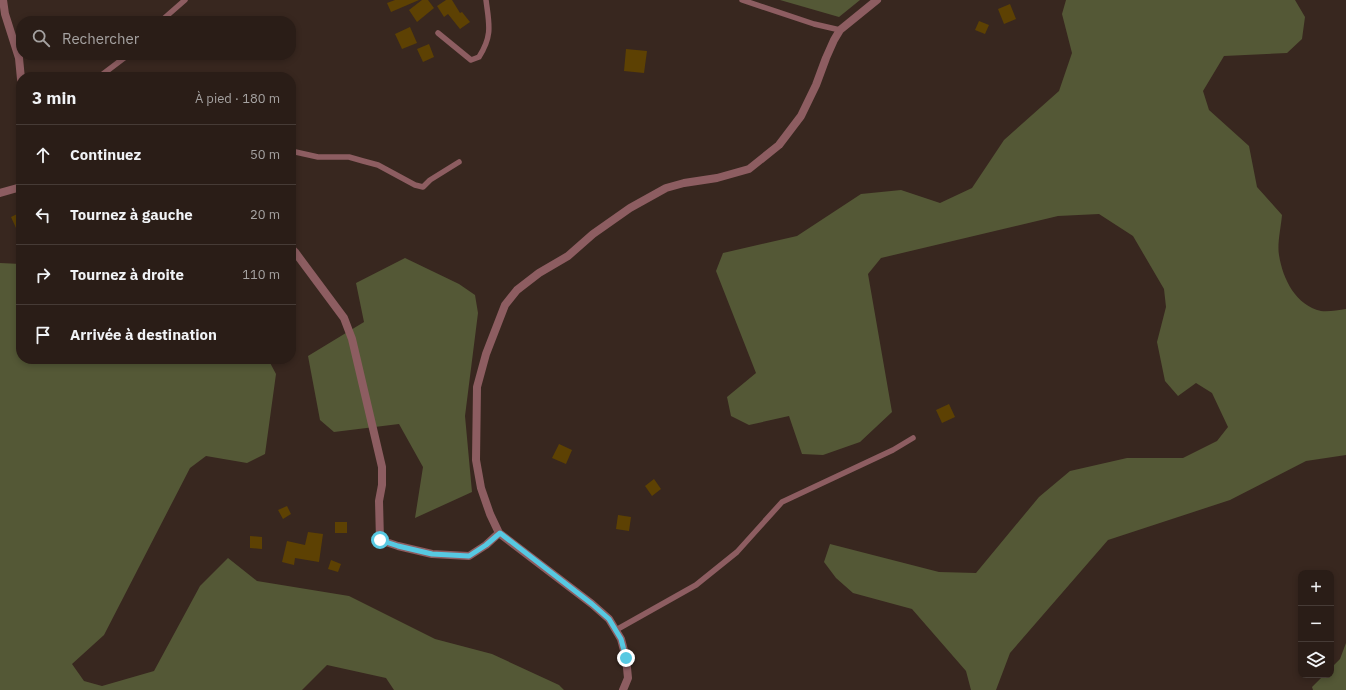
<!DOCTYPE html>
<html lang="fr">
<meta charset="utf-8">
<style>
body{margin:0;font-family:"IBM Plex Sans",sans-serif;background:#362a24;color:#f1f3f6}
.controls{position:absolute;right:12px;bottom:12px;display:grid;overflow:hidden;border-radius:8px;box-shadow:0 2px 6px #0003}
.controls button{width:36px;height:36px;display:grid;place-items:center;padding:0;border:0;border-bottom:1px solid #463b36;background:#2a1d17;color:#f1f3f6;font:20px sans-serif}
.stop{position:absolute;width:12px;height:12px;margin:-9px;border:3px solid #57c9e2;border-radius:50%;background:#fff}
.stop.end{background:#57c9e2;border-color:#fff;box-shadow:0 1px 4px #0008}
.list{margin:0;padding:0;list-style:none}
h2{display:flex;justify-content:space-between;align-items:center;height:52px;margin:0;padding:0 16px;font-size:17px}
h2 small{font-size:13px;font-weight:400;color:#a5a2a1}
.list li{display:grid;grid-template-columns:26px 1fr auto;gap:12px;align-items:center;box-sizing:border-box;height:60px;padding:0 16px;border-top:1px solid #463b36}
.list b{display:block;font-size:15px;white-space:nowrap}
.list em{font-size:13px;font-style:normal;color:#a5a2a1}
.icon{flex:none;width:22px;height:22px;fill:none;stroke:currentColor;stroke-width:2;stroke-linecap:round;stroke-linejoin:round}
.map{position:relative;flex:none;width:1346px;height:690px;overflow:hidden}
.search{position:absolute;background:#2a1d17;box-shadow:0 2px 6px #0003;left:16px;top:16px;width:280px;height:44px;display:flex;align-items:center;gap:10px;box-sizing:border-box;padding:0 14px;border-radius:16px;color:#a5a2a1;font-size:15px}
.panel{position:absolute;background:#2a1d17;box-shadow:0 2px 6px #0003;left:16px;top:72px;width:280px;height:292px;border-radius:16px}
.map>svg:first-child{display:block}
</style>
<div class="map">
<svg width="1346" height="690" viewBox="0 0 1346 690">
<rect width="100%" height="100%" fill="#38271f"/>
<path fill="#545836" d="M780,0H860L839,17Z
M1066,0H1295L1305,17L1302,39L1287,53L1224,56L1203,91L1209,110L1249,146L1257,187L1282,215C1281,227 1277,244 1279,255C1283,280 1296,305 1321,311C1329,312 1338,310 1346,309V455L1306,461L1230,500L1108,540L1010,653L996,690H971L966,671L912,609L853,593L836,578L824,562L830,544L939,572L976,573L1039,497L1070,471L1127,458H1183L1217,441L1228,427L1212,393L1196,383L1178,396L1165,381L1157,342L1166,307L1164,289L1133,236L1099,214L1058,216L881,258L868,274L892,412L860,442L823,455L802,454L789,416L749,425L731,416L727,397L756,373L716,271L723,253L797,236L861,194L901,190L940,203L972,188L1004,140L1059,91L1072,53L1062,14Z
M405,258L459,284L475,295L478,313L465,416L472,492L415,518L423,467L399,424L334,432L320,420L308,356L364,322L356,283Z
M0,263L21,264V359H268L276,374L265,454L247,463L206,456L190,468L104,635L72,664L84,681L102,686L154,671L200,586L228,558L257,581L349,596L435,639L492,654L559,685L564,690H394L386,678L327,665L302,690H0Z
M1346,643V690H1313L1312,687L1324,675H1331V668L1340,659Z"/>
<path fill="#5d4103" d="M395,0H419L391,12L387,3Z
M422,0H428L434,8L417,22L409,10Z
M446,0H452L460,13L462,12L470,22L460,29L448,14L444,17L437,6Z
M1010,4L1016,19L1004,24L998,9Z
M979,21L989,25L985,34L975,30Z
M410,27L417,43L402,49L395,34Z
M429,44L434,57L423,62L417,49Z
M626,49L647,51L644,73L624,71Z
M21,212V239L11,217Z
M949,404L955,417L942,423L936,410Z
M559,444L572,450L566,464L552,458Z
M654,479L661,489L652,496L645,486Z
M287,506L291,514L283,519L278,510Z
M618,515L631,517L629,531L616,529Z
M335,522H347V533H335Z
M308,532L323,534L319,562L295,558L294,565L282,562L287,541L305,545Z
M250,536L262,537V549L250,548Z
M331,560L341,564L338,572L328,569Z"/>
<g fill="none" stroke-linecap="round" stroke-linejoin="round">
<path stroke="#8d5d61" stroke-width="5.5" d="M742,0L814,24L840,30
M161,21L185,0
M438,33L471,60L479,57C493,35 489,24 486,0
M99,77L128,55
M291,151L318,157H349L363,161L378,165L415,185L423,187L430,180L459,162
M616,630L696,585L737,552L782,502L893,450L913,438"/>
<path stroke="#8d5d61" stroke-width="8" d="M3,0L5,14L19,58L21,79
M0,193L21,187
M291,248L295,252L344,318L352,339L382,467V485L379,501L380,540L398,546L432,554L469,556L486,545L499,533
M623,690L628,678L626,658L621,639L609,619L592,604L499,533L490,514L481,488L476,460L477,387L486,354L505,305L517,290L539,273L568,256L593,234L630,208L666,188L684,183L717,178L749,169L779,145L801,116L816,85L826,58L834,40L840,30L877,0"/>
</g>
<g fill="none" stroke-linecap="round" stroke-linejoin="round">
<path stroke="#57c9e2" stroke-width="5" d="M380,540L398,546L432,554L469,556L486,545L500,533L592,604L609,619L621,639L626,658"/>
</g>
</svg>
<div class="controls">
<button>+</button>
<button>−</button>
<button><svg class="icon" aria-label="layers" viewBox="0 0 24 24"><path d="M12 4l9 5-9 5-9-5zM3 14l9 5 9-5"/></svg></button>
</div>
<div class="stop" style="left:380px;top:540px"></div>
<div class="stop end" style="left:626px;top:658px"></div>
<div class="search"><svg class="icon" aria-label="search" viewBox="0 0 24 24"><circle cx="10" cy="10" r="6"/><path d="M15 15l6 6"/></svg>Rechercher</div>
<section class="panel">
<h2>3 min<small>À pied · 180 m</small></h2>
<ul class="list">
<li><svg class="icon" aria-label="ahead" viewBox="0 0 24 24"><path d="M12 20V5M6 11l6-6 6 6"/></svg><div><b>Continuez</b></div><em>50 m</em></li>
<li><svg class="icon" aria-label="left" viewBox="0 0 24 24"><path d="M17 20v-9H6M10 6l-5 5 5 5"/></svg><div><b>Tournez à gauche</b></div><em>20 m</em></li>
<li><svg class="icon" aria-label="right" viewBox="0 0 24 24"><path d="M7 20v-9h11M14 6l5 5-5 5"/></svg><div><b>Tournez à droite</b></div><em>110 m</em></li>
<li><svg class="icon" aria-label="arrive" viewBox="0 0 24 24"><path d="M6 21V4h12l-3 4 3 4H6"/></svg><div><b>Arrivée à destination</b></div></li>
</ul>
</section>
</div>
